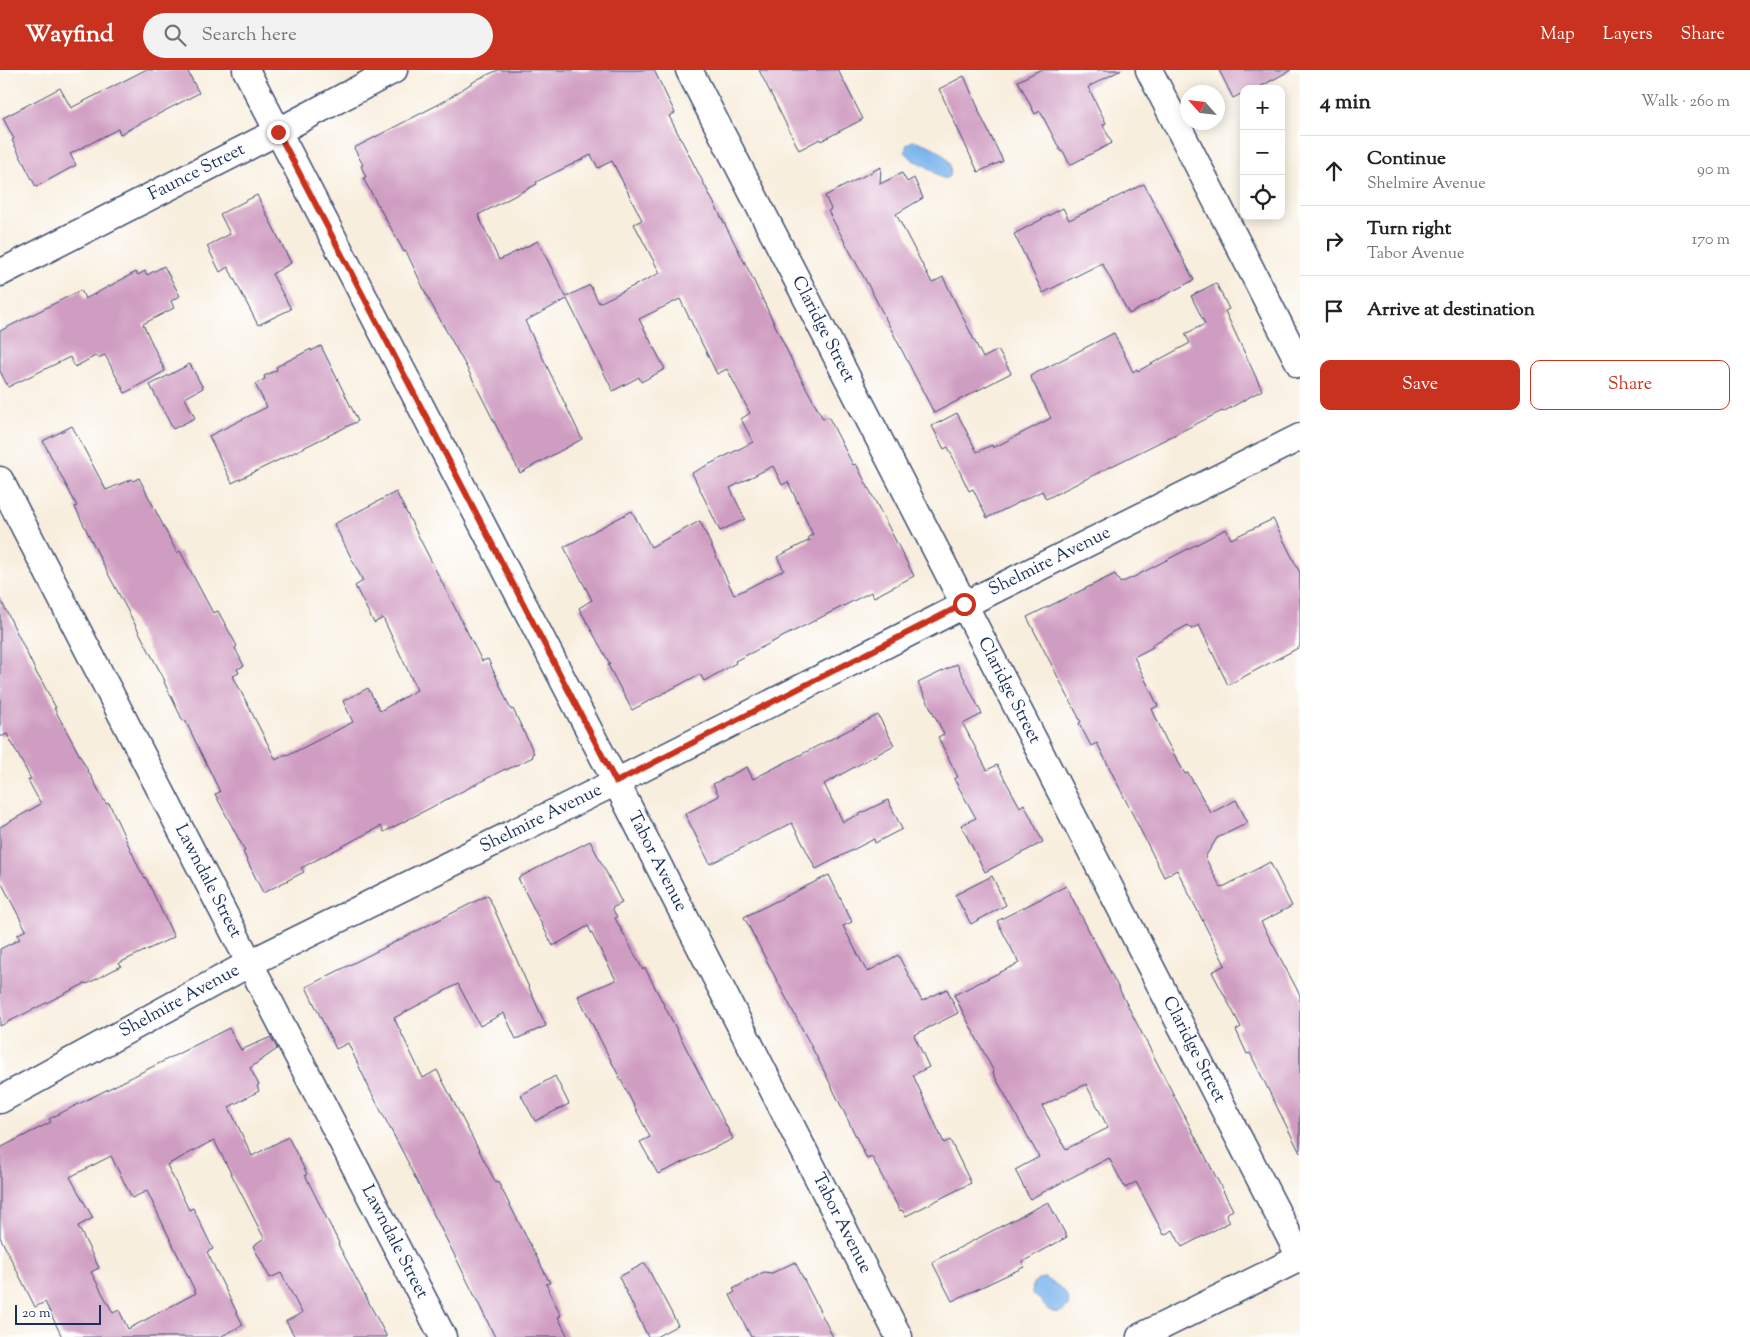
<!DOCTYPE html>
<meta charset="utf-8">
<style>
body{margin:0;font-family:"Sorts Mill Goudy",serif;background:#f2f2f2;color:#222}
.controls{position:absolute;right:15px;top:15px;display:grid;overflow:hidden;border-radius:10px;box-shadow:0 2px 12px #0003}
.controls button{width:45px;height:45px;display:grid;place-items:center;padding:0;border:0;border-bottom:1px solid #e0e0e0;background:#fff;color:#222;font:25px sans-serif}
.compass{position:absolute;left:1180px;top:15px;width:45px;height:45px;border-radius:50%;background:#fff;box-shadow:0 2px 12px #0003;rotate:297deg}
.scale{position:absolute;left:15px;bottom:12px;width:86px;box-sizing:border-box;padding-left:5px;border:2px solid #1b2f5e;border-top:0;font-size:14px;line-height:18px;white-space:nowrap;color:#1b2f5e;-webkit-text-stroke:4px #fff;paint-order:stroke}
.stop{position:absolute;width:15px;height:15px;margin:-11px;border:4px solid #c8321e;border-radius:50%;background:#fff}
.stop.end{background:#c8321e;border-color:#fff;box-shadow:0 1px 5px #0008}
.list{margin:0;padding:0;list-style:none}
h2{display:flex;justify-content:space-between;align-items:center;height:65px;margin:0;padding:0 20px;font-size:21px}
h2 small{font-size:16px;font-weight:400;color:#767676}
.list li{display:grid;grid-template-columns:32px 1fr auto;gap:15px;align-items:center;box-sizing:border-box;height:70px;padding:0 20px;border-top:1px solid #e0e0e0}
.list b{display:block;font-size:19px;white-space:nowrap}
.list p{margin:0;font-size:16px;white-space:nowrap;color:#767676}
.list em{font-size:16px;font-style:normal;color:#767676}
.actions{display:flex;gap:10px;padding:15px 20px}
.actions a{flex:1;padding:11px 0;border:1px solid #c8321e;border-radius:10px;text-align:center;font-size:18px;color:#c8321e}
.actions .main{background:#c8321e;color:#fff}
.icon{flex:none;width:28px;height:28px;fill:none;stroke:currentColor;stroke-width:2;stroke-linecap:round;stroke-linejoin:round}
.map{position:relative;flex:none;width:1300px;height:1267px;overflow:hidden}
header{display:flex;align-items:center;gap:30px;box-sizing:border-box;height:70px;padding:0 25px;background:#c8321e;color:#fff}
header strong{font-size:24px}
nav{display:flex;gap:28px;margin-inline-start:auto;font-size:18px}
.search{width:350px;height:45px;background:#f2f2f2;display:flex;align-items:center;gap:12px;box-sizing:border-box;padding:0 18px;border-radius:28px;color:#767676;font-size:19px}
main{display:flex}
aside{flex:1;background:#fff}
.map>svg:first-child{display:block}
</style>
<header>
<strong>Wayfind</strong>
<div class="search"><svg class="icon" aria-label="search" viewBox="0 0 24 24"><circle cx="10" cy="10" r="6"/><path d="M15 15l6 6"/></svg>Search here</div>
<nav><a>Map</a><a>Layers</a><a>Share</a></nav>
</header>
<main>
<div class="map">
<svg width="1300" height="1267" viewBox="0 0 1300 1267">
<rect width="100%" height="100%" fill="#fff"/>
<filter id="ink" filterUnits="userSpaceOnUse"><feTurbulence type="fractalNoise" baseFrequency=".02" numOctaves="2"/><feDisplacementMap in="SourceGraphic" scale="10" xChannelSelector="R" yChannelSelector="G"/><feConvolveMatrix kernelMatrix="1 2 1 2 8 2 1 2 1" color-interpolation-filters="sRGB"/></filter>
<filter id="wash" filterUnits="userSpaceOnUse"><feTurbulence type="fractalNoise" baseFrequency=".0096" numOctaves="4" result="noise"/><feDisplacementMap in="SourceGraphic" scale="20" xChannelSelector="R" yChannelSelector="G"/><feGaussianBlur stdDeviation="1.12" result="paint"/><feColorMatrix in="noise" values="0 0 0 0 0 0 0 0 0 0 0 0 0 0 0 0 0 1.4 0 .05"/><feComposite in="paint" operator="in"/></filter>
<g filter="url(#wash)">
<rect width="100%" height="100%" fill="#f8eedd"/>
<path fill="#7cb6ed" stroke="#4c72a6" d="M913,71C928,73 955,85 950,105L947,108H942L926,96L913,90L905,82L907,74Z
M1045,1208C1053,1213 1063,1218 1067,1226C1073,1235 1062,1245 1053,1242C1047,1240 1044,1235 1041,1231C1038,1227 1035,1228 1032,1223L1033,1213L1039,1209Z"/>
<g id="blocks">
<path fill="#d09dc2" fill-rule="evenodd" d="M145,0H187L199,23L120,64L118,59L70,84L76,95L36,117L12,70L14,69L3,48L60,18L71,38Z
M498,0H654L675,43L669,46L751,205L794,295L823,349L828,346L853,395L856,394L914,506L874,527L871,522L735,591L736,593L704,611L700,604L632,640L608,595L610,594L579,538L592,530L564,477L632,441L651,477L700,451L734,525L784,500L777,487L810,470L808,467L813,465L788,412L782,415L773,396L730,418L745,449L720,461L692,403L753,372L741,349L750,343L727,299L717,304L680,229L639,249L665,299L641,312L639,307L613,321L567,229L525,251L582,369L520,403L467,298L428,228L406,181L404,182L363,108L366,107L361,96L363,95L354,78L443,32L478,9ZM591,85L598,98L612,91L642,150L634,154L660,203L599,233L590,215L566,227L538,171L499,190L478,145L537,114L536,112Z
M759,0H838L863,49L821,71L820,69L799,80Z
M1040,0H1121L1088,17L1106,53L1103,55L1112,73L1070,95L1063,81L1061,82L1040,41L1035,44L1018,11Z
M1219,0H1291L1256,19H1244V25L1242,26L1241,24L1233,28Z
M964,6L979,40H978L1003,91L978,102L939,19Z
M881,97L880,114L902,103L907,112L914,108L923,128L896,144L932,213L943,207L983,288L998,280L1011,303L934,343L873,224L828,141L831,139L825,126Z
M1144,114L1194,210L1129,244L1102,193L1043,223L1014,164L1063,138L1069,150Z
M257,125L291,193L272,204L291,239L258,255L228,197L220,202L207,176L230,164L220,144Z
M164,196L180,226L171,231L174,238L143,254L165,301L125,323L105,285L98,288L97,285L75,297L70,287L8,317L0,301V261L81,220L85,229L136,202L138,205L145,201L147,205Z
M1216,213L1229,239L1225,241L1262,320L1223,342L1222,341L1046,429L1042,421L987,448L973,419L969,421L948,377L944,379L932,356L957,343L977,382L992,375L993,378L1051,348L1030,306L1114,263L1133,302L1137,299L1138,301L1190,273L1185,264L1205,254L1191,226Z
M321,276L358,351L232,413L209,366L267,337L255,314L265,309L264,306L277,300L276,297L311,279V281Z
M190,294L203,318L185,328L195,348L173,359L150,315Z
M72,356L106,420L132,409L133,411L139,408L177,483L180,481L213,543L218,541L237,576L235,578L244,596L237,599L239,603L233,606L276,690L286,684L287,686L353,652L343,631L368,618L380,641L417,620L383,548L374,553L355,516L363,511L334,454L396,422L482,591L488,589L511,640L513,639L534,683L532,684L533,687L506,700L505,699L384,762L381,756L301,798L304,802L263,823L243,782L245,781L215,724L220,722L185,650L183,651L164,612L165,611L104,496L75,437L77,436L43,371Z
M1273,449L1300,503V577L1228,615L1199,555L1191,559L1188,555L1151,575L1153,577L1134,587L1158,636L1152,639L1166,670L1185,704L1188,703L1211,743L1236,730L1248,753L1217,768L1205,787L1221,818L1270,792L1292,836L1261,852L1300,925V1083L1250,983L1247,984L1236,960L1241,957L1212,902L1225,895L1177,800L1164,807L1097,673L1091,676L1079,653L1081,652L1027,547L1115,504L1120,513L1134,507L1226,459L1231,469Z
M0,528L38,606H39L56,638H54L106,734L109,733L139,798L145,808H146L174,867L119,893L121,896L87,914L86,913L0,956V879L20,869L17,865L26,860L0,810V757L41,734L28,710L31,709L7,664L0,667Z
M957,594L982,644L963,654L987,700L997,695L1020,737L1024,734L1043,772L985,802L961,755L976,748L954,709L958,707L938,667L944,664L918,613Z
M878,645L894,675L824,714L843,752L888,730L902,759L875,773L874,769L816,799L792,753L710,794L685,744L719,726L713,714L747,697L753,709Z
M590,771L622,833L612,838L617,847L615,848L643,900L645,898L733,1069L658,1104L640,1072L650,1067L578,926L616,910L588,856L553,876L518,808Z
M829,805L852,852L843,856L867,902L898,885L922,931L947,919L958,943L914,965L929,997L913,1005L944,1073L950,1070L971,1113L906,1146L902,1140L900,1141L872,1087L867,1089L823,999L744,847Z
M992,806L1006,835L971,854L955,825Z
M1066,816L1233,1140L1226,1144L1230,1152L1182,1177L1173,1160L1164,1165L1136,1112L1125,1118L1109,1088L1030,1129L1015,1100L1039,1087L993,1003L994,1002L954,925L1019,893L997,851ZM1086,1014L1108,1058L1066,1079L1042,1036Z
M488,825L546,956L516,969L504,943L480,956L458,914L394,948L423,1008L437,1000L496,1113L498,1112L550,1213L546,1214L561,1246L558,1247L568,1267H495L458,1192L408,1094H409L371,1022L348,973L336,979L306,917Z
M229,958L241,980L271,967L277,979L250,998L259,1015L257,1016L259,1021L229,1037L252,1086L288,1067L307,1104L305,1105L339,1173L338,1174L387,1267H295L286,1251L302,1243L281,1203L270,1208L253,1176L264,1168L214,1070L167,1095L189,1140L193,1138L213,1179L207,1182L243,1255L220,1267H62L45,1232L35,1237L0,1167V1078L51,1052L49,1049ZM111,1086L132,1128L147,1121L196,1223L128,1259L119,1240L113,1243L91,1202L99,1198L78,1156L93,1148L70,1107Z
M555,1006L569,1034L535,1051L521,1025Z
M1048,1132L1067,1167L1022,1192L1024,1197L952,1231L932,1192Z
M795,1192L833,1267H751L730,1225L735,1222L733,1219L764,1202L772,1203Z
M645,1193L678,1255L656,1267H648L619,1207Z"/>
</g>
</g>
<g filter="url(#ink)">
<use href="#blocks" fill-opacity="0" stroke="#3c4c71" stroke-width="1"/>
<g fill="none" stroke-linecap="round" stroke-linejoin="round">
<g stroke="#3c4c71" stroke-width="29">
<g id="minor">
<path id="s1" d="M246,0L616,712L899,1267"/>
<path id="s2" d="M689,0L1300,1187"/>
<path d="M1149,0L1300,295"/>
<path id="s3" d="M0,203L277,62L394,0"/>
<path id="s4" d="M0,410L443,1267"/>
<path id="s5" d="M0,1030L250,893L616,712L964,535L1300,367"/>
<path d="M1140,1267L1300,1188"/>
</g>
</g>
<use href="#minor" stroke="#fff" stroke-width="26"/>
</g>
</g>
<g fill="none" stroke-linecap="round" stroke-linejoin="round" filter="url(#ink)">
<path stroke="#c8321e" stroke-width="6" d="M278,62L616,712L964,534"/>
</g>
<g text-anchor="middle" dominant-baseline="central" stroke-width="5" stroke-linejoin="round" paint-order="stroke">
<g font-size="18" fill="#1b2f5e" stroke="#fff">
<text stroke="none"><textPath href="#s3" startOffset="221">Faunce Street</textPath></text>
<text stroke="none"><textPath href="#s2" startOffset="292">Claridge Street</textPath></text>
<text stroke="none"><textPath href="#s5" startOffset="1180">Shelmire Avenue</textPath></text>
<text stroke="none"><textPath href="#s2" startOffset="698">Claridge Street</textPath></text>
<text stroke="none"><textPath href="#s5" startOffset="610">Shelmire Avenue</textPath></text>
<text stroke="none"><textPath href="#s1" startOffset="892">Tabor Avenue</textPath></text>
<text stroke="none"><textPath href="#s4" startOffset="452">Lawndale Street</textPath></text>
<text stroke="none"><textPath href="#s5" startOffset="205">Shelmire Avenue</textPath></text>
<text stroke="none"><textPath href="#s2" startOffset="1102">Claridge Street</textPath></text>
<text stroke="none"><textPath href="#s1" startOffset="1298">Tabor Avenue</textPath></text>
<text stroke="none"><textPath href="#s4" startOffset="858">Lawndale Street</textPath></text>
</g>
</g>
</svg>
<div class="controls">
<button>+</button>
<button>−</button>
<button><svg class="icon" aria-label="locate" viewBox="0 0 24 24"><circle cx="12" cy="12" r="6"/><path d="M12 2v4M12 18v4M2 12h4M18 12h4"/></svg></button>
</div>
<svg class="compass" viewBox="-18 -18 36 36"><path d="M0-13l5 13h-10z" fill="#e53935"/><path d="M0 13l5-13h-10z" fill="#767676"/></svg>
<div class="scale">20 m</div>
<div class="stop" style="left:964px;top:534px"></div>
<div class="stop end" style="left:278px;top:62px"></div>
</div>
<aside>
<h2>4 min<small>Walk · 260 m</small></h2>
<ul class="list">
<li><svg class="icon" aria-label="ahead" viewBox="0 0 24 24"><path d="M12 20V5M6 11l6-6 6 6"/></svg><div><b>Continue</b><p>Shelmire Avenue</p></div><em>90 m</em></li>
<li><svg class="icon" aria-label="right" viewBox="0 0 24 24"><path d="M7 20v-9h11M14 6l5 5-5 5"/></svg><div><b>Turn right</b><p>Tabor Avenue</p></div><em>170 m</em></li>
<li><svg class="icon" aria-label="arrive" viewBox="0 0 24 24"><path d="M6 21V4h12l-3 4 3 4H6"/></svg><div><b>Arrive at destination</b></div></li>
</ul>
<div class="actions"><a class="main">Save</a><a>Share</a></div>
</aside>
</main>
